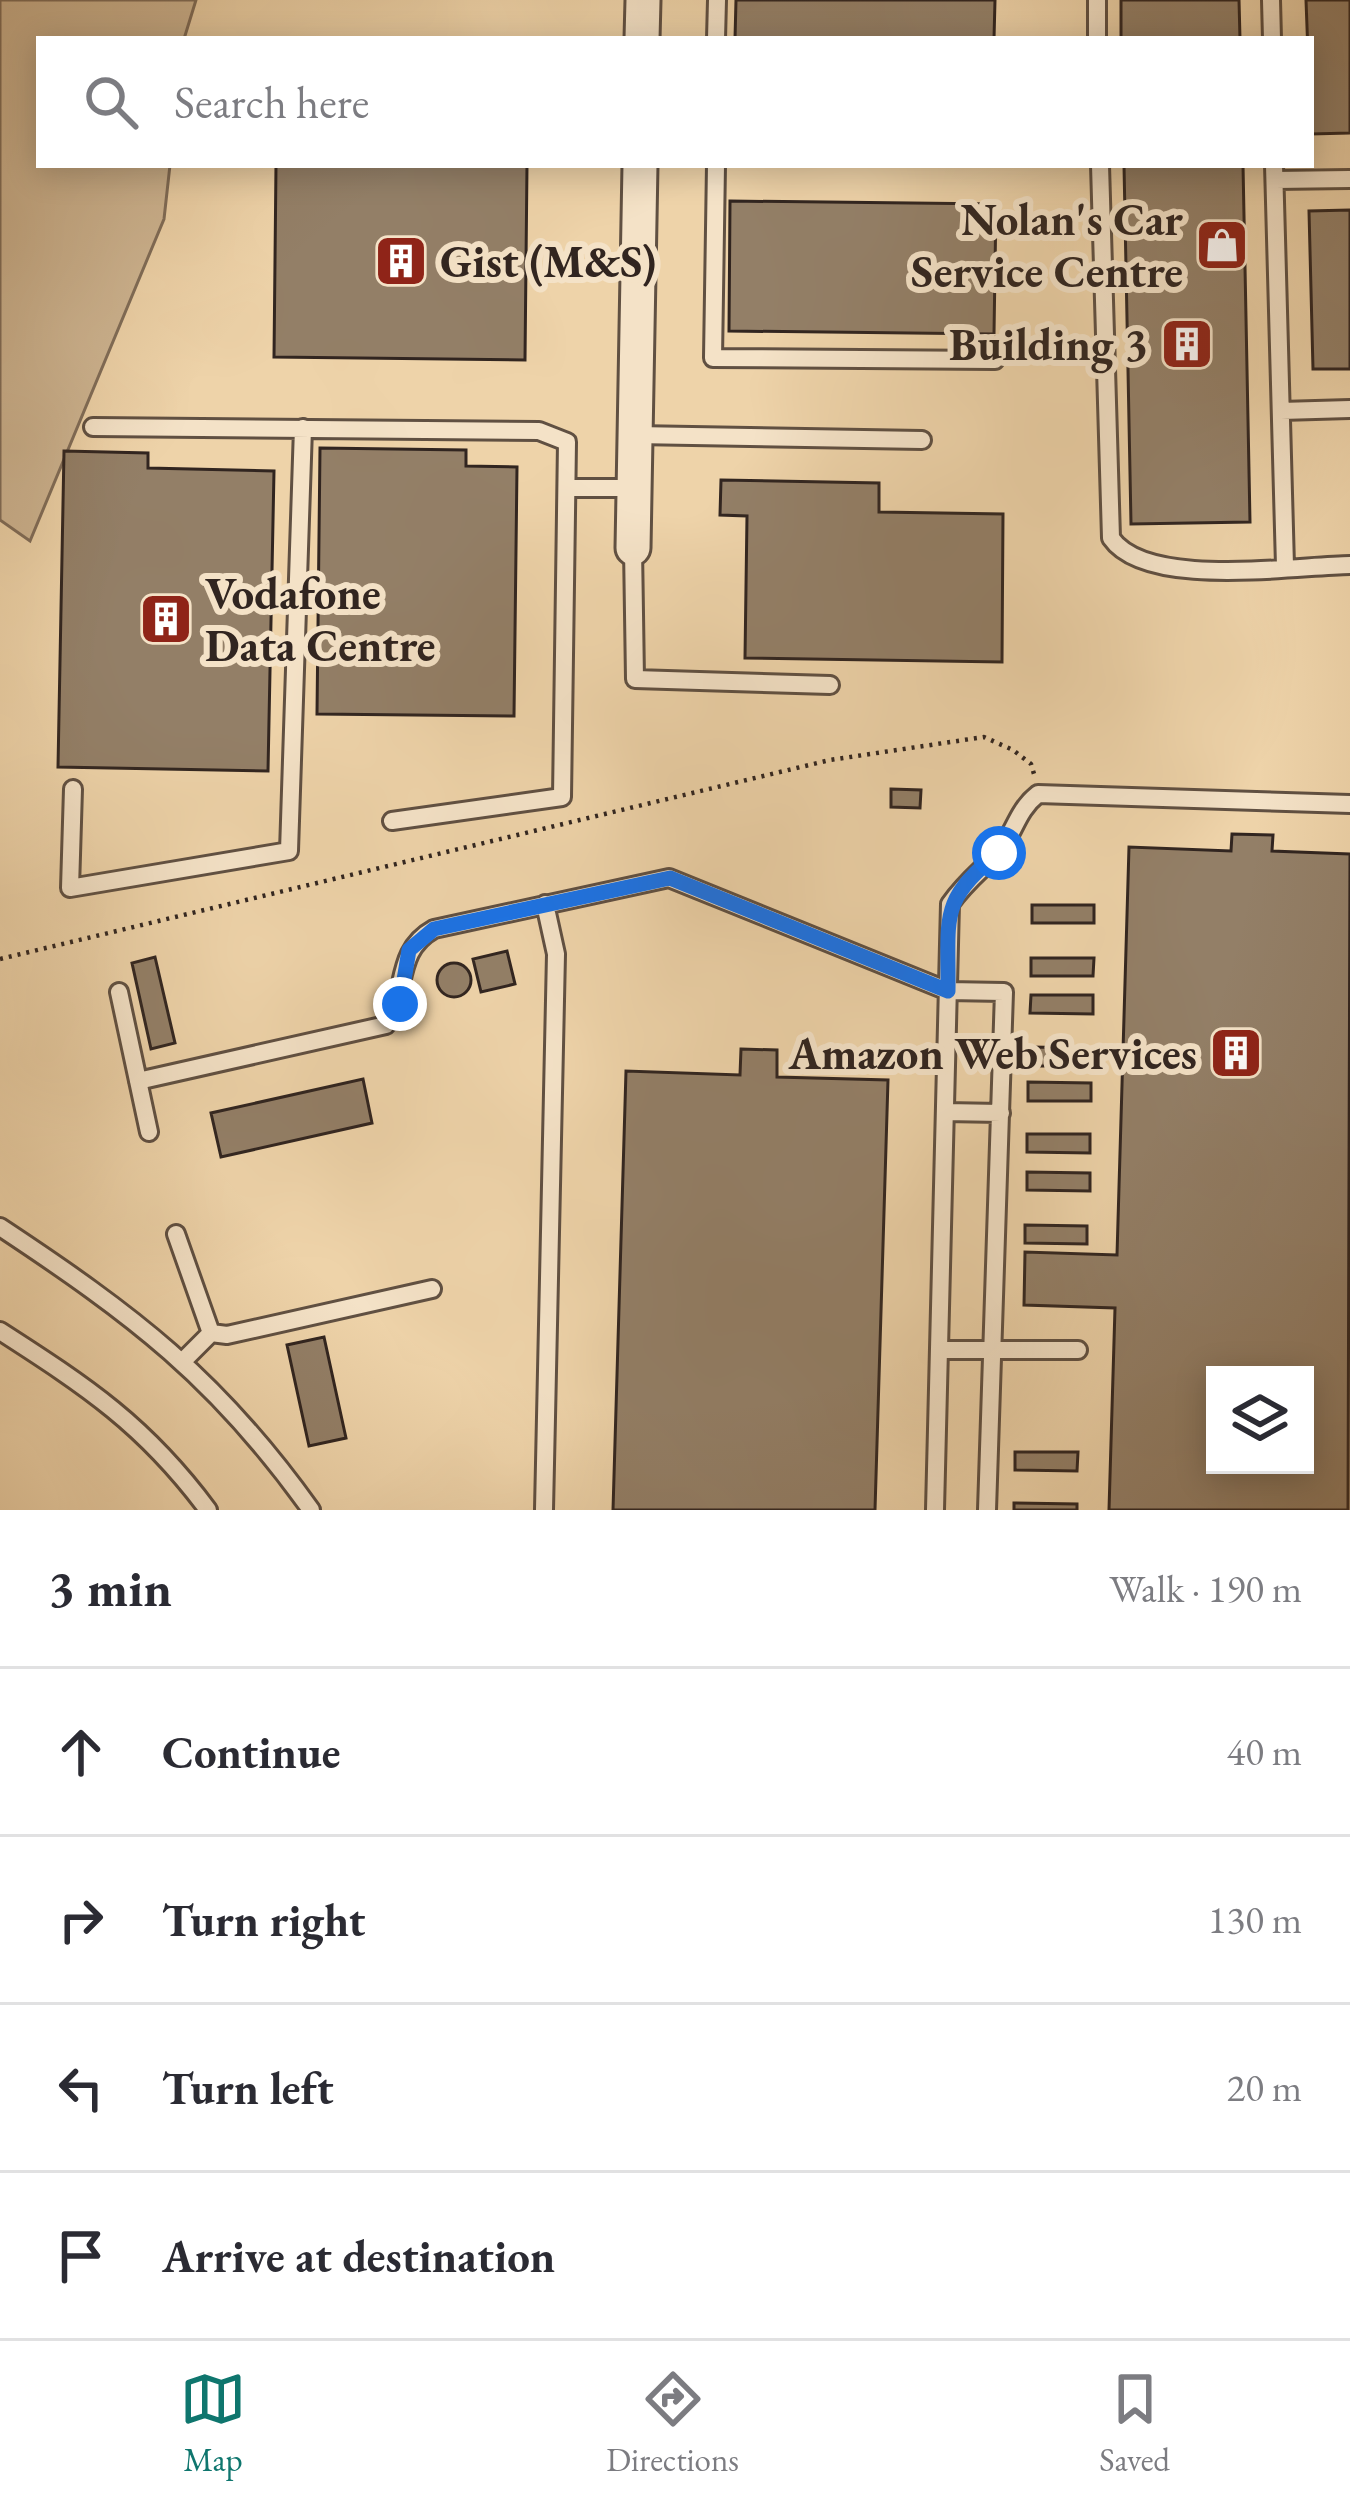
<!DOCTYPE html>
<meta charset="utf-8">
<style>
body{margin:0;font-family:"EB Garamond",serif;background:#f2f2f3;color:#2b2b33}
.controls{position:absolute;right:36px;bottom:36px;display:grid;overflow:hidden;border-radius:0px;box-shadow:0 6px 30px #0003}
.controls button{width:108px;height:108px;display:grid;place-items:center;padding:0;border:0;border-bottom:3px solid #e1e1e2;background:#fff;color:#2b2b33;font:60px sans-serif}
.stop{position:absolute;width:36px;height:36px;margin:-27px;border:9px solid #1a73e8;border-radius:50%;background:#fff}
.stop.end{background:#1a73e8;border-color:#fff;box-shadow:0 3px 12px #0008}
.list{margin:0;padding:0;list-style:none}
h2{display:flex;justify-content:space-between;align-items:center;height:156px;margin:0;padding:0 48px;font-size:51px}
h2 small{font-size:39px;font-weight:400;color:#7c7c81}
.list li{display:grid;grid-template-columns:78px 1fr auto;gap:36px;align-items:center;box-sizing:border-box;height:168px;padding:0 48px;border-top:3px solid #e1e1e2}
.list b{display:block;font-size:45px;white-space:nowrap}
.list em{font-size:39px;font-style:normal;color:#7c7c81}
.icon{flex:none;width:66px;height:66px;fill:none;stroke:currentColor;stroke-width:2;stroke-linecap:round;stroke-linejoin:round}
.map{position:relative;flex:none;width:1350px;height:1510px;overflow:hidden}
.search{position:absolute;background:#fff;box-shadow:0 6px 30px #0003;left:36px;right:36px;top:36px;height:132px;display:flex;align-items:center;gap:30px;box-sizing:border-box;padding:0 42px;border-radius:0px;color:#7c7c81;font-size:45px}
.sheet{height:828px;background:#fff}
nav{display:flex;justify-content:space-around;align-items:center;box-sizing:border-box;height:168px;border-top:3px solid #e1e1e2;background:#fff;font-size:33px;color:#7c7c81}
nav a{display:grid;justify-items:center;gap:6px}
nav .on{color:#0f766e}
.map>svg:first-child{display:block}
</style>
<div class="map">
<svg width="1350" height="1510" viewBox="0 0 1350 1510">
<rect width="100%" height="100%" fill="#eed3a9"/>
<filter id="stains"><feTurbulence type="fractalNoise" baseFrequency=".00167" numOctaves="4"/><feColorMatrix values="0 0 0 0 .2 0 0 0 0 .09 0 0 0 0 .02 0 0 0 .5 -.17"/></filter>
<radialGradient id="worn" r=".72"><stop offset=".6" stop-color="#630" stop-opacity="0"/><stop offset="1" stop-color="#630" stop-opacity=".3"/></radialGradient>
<path fill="#ceb592" stroke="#806d59" stroke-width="3" d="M0,0H196L184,39H39V165H170L164,219L30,541L0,520Z"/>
<path fill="#937f67" stroke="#312520" stroke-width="3" fill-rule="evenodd" d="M736,0H995L994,39H735Z
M1121,0H1239L1240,39H1121Z
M1306,0H1350V133L1311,134Z
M276,165H527L525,360L274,357Z
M1124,165H1243L1250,522L1131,524Z
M730,201L996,204L994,334L729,331Z
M1350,210V369H1313L1309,211Z
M320,448L466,450V466L517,467L514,716L317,714Z
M64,451L148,453V468L274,471L268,771L58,767Z
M721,480L879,483V512L1003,514L1002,662L745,658L747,516L720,515Z
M891,789L921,790L920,808L891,807Z
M1232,834L1273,835L1272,851L1350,854L1348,1510H1109L1115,1308L1024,1305L1025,1252L1117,1255L1129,847L1231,851ZM1215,1375H1305V1465H1215Z
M1032,905H1094V923H1032Z
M507,951L515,984L481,992L473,959Z
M155,957L175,1043L151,1049L132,963Z
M1031,958H1094L1093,976H1031Z
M437 980a17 17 0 1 1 34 0a17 17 0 1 1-34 0Z
M1031,995H1093V1014L1030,1013Z
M1029,1047L1092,1048L1091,1066H1029Z
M741,1049L777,1050V1077L888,1080L875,1510H613L626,1071L740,1075Z
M363,1079L372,1123L221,1157L211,1113Z
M1028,1082L1091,1083V1101H1028Z
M1027,1134H1090V1153L1027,1152Z
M1027,1172L1090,1173V1191L1027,1190Z
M1025,1225L1087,1226V1244L1025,1243Z
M324,1337L346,1438L309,1446L287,1345Z
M1015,1452H1078L1077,1471L1015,1470Z
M1014,1503L1077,1504V1510H1014Z"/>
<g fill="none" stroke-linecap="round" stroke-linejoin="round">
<g stroke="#605042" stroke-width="22">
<path id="lane" d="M1097,0V39
M1271,0L1272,39
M716,39L717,0
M716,165L713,358L995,360
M1100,165L1111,538C1146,589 1291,566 1350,565
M1274,165L1285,566
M1275,180L1350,179
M1281,411L1350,409
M93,427L539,431L567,442L562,797L392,821
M635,435L922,440
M569,488H635
M633,548L635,679L830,685
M73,789L70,888L289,851L303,428
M119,992L149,1132
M138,1081L386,1025C408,992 394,951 434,929L669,878L948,991L1004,992L987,1510
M945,1112L1001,1113
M0,1227C133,1315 217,1378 311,1510
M176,1234L211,1333
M0,1331C87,1387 145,1425 208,1510
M940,1350H1078
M184,1360L211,1333L227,1335L432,1289
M544,1510L556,954L545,904
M935,1510L950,904C964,884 978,873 995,856C1014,837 1015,812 1038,794L1350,804"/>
</g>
<g stroke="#605042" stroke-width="39">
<path id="street" d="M642,39L643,0
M633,548L640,165"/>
</g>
<path stroke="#312520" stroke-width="4.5" stroke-dasharray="3 6" stroke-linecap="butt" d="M0,959L830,760L984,737L1013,750L1031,764L1034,774"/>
<use href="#lane" stroke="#f4e2c7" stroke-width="16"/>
<use href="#street" stroke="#f4e2c7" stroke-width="33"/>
</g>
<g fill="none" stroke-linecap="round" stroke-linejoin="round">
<path stroke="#1a73e8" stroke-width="15" d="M400,1004L409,950L434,929L670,878L948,991C949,919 938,900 999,853"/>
</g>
<defs>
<g id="shop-square" transform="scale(2.7)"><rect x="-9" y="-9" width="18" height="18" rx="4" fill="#8f2418" stroke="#f4e2c7"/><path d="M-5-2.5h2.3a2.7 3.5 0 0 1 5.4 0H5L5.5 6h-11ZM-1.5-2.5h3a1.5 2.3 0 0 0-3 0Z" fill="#fff"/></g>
<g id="building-square" transform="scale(2.7)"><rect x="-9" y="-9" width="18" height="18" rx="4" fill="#8f2418" stroke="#f4e2c7"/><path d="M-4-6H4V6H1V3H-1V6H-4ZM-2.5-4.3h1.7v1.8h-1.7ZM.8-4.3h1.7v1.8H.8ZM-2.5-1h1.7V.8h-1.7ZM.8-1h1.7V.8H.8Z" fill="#fff"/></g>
</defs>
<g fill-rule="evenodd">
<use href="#shop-square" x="1222" y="245"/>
<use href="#building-square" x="401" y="261"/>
<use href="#building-square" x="1187" y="344"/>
<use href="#building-square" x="166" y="619"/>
<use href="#building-square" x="1236" y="1053"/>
</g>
<g text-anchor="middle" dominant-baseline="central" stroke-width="12" stroke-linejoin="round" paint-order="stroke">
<g font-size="45" font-weight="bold" fill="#312520" stroke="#f4e2c7" text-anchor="end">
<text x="1183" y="219">Nolan's Car<tspan x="1183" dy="52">Service Centre</tspan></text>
<text x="440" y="261" text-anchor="start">Gist (M&amp;S)</text>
<text x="1148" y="344">Building 3</text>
<text x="205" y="593" text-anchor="start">Vodafone<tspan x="205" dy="52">Data Centre</tspan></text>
<text x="1197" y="1053">Amazon Web Services</text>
</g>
</g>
<rect width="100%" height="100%" filter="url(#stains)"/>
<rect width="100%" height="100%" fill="url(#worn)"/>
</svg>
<div class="controls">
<button><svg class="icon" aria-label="layers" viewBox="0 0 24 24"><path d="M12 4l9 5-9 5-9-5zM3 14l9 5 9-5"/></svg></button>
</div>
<div class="stop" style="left:999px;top:853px"></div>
<div class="stop end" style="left:400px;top:1004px"></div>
<div class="search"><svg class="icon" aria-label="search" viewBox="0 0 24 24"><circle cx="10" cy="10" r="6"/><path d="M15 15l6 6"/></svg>Search here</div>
</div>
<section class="sheet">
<h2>3 min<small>Walk · 190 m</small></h2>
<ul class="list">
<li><svg class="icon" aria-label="ahead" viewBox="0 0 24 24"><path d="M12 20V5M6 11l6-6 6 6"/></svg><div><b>Continue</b></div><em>40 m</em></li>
<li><svg class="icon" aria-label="right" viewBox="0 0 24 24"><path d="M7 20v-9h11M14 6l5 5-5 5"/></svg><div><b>Turn right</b></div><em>130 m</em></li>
<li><svg class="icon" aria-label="left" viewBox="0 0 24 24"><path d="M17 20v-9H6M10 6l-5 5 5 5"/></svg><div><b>Turn left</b></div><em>20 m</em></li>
<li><svg class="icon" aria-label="arrive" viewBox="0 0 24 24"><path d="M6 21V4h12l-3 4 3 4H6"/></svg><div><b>Arrive at destination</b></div></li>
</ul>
</section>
<nav>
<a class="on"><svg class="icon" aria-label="map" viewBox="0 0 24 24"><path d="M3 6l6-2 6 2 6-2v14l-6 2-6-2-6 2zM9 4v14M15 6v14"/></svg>Map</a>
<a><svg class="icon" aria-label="directions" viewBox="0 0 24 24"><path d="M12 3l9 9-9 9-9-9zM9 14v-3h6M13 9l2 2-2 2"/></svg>Directions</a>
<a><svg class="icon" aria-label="saved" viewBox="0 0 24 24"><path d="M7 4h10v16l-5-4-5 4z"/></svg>Saved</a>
</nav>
